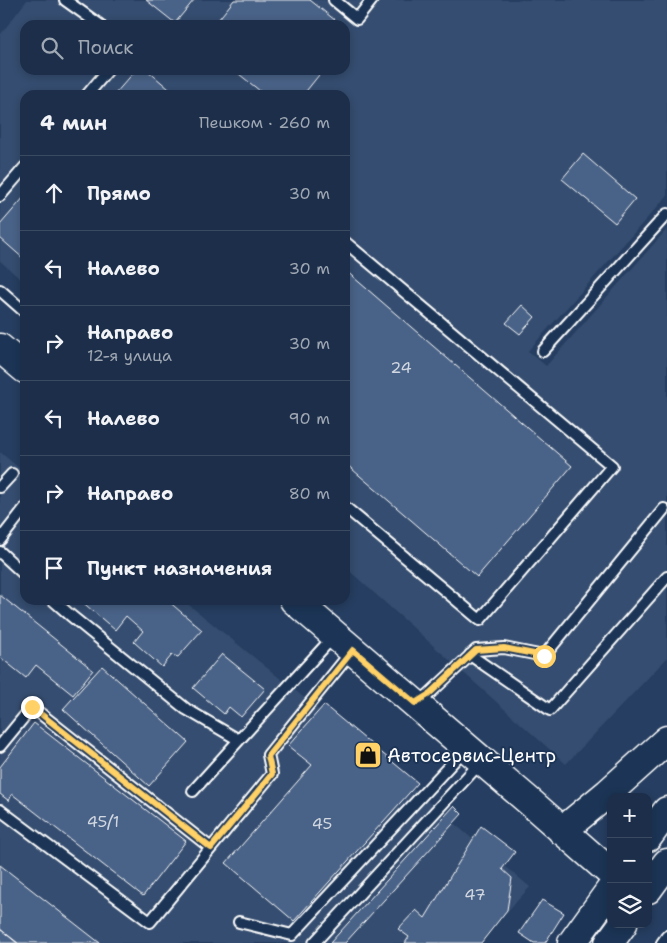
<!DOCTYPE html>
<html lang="ru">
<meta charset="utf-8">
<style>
body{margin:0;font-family:"Shantell Sans",sans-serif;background:#253650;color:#f1f3f6}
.controls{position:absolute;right:15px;bottom:15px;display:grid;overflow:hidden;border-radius:10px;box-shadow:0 2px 8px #0003}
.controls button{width:45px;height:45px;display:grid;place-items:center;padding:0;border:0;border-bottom:1px solid #3a4a61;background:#1c2e49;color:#f1f3f6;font:25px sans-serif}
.stop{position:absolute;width:15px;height:15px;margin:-11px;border:4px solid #ffd166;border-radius:50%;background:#fff}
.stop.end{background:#ffd166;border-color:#fff;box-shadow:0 1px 5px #0008}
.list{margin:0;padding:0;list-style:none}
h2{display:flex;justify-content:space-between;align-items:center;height:65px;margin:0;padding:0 20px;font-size:21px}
h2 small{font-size:16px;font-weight:400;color:#a0a8b4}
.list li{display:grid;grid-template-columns:32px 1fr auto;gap:15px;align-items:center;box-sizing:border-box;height:75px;padding:0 20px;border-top:1px solid #3a4a61}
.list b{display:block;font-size:19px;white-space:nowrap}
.list p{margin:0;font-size:16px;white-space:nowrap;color:#a0a8b4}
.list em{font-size:16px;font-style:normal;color:#a0a8b4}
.icon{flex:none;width:28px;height:28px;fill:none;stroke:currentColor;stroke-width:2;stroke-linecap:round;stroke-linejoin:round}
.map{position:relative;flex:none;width:667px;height:943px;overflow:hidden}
.search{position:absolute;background:#1c2e49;box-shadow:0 2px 8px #0003;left:20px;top:20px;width:330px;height:55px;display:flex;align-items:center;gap:12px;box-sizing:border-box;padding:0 18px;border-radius:15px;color:#a0a8b4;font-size:19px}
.panel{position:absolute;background:#1c2e49;box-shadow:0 2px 8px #0003;left:20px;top:90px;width:330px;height:515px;border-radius:15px}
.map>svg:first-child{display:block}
</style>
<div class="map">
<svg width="667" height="943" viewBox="0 0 667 943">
<rect width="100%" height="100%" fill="#263e61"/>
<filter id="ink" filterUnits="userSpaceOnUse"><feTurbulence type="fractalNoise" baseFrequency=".02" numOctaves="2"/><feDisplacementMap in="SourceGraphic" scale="10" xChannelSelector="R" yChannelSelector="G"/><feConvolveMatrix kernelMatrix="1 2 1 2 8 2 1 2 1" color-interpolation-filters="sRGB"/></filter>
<g filter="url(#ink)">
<path fill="#344d6f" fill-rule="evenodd" d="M27,0H667V196L528,351L546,366L667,229V658L566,764L345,567V95H25V283L0,261V35ZM25,25H345V70H25Z
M0,452L25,473V600H183L302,696L530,887L478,943H0Z"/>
<path fill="#496287" stroke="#fff" d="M146,0H194L175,23Z
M234,0H310L341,25H214Z
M136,70H147L176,95H114Z
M234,70H323L303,95H265Z
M583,154L635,199L615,223L562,179Z
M25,196V260L0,238V225Z
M345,270L572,466L477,577L345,463Z
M522,305L535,317L520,334L506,323Z
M0,595L93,670L73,695L36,665L26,678L0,657Z
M80,600H167L202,630L178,657L172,655L162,667L134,642L143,631L126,616L115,630Z
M222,654L265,689L241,717L229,707L224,714L193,688Z
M102,666L188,742L149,786L63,709Z
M324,705L418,783L294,921L226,863L312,765L288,746Z
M34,723L186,841L143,896L12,794L9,801L0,794V767Z
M454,806L462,814L345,943H330Z
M481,826L515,852L502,869L512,878L507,910L481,943H405L409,937L398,929L416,910L425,918Z
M0,865L100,943H17L0,929Z
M542,900L564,913L545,943H534L519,933Z
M0,929L18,943H0Z"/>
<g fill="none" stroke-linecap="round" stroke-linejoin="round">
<g stroke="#fff" stroke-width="14">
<path id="lane" d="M65,0L100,25
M334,0L357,19L372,0
M87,95L108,70
M0,196L25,167
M345,242L612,466L480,620L345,507
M0,290L25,312
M543,351L667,214
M0,487L12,474
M0,540L25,508
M0,552L25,575
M53,600L70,615L186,709L239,740L334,636
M470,655L550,710L667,577
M416,703L428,695L476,650L504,648L544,656L664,509
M0,746L32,707L211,848
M193,791L239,740
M0,810L150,922L272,774L268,755L352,651
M239,922L292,935L466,748
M314,943L481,762
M662,943L667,936"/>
</g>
<g stroke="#fff" stroke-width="31">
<path id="secondary" d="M0,348L25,369
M294,600L530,802L611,873
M562,831L608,793L667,740
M648,837L667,811
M648,889L667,863
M572,943L611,889
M609,943L623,924"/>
</g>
<use href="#lane" stroke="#1d3557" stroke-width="10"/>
<use href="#secondary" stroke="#1d3557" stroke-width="28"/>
</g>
</g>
<g fill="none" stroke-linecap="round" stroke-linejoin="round" filter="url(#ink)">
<path stroke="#ffd166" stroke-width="6" d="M32,707L211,848L272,774L268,756L353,650L415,703L428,695L476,650L504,648L544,656"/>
</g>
<defs>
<g id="shop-square" transform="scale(1.4375)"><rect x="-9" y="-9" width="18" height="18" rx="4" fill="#ffd166" stroke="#1d3557"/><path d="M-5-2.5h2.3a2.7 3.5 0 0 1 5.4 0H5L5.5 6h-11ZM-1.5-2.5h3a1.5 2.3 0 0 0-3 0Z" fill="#111"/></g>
</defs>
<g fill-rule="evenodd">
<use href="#shop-square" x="368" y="755"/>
</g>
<g text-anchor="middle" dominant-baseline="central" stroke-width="4" stroke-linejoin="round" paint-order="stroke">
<g font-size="16" fill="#d2d8e1">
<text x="401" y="367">24</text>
<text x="103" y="821">45/1</text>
<text x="322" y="823">45</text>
<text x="475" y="894">47</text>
</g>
<g font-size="19" fill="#fff" stroke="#1d3557" text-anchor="start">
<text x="387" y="755">Автосервис-Центр</text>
</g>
</g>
</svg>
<div class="controls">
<button>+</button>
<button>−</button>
<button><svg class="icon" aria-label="layers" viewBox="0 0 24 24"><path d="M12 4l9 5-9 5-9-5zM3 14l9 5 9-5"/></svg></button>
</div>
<div class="stop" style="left:544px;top:656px"></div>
<div class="stop end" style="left:32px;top:707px"></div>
<div class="search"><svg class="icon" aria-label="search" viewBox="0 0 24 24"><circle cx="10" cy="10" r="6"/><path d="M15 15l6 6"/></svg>Поиск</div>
<section class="panel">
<h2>4 мин<small>Пешком · 260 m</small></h2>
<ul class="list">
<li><svg class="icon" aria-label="ahead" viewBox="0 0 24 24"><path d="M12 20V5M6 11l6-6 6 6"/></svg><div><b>Прямо</b></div><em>30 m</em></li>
<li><svg class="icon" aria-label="left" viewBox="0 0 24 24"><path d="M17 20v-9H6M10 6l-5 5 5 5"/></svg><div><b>Налево</b></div><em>30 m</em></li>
<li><svg class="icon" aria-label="right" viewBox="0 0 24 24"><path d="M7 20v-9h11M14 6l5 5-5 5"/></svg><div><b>Направо</b><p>12-я улица</p></div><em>30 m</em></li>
<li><svg class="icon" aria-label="left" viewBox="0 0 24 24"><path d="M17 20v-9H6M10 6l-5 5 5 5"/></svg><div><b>Налево</b></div><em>90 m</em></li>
<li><svg class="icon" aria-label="right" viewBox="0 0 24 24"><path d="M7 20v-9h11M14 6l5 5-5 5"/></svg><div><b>Направо</b></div><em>80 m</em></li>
<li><svg class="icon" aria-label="arrive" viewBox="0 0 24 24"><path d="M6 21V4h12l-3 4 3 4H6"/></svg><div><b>Пункт назначения</b></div></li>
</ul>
</section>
</div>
